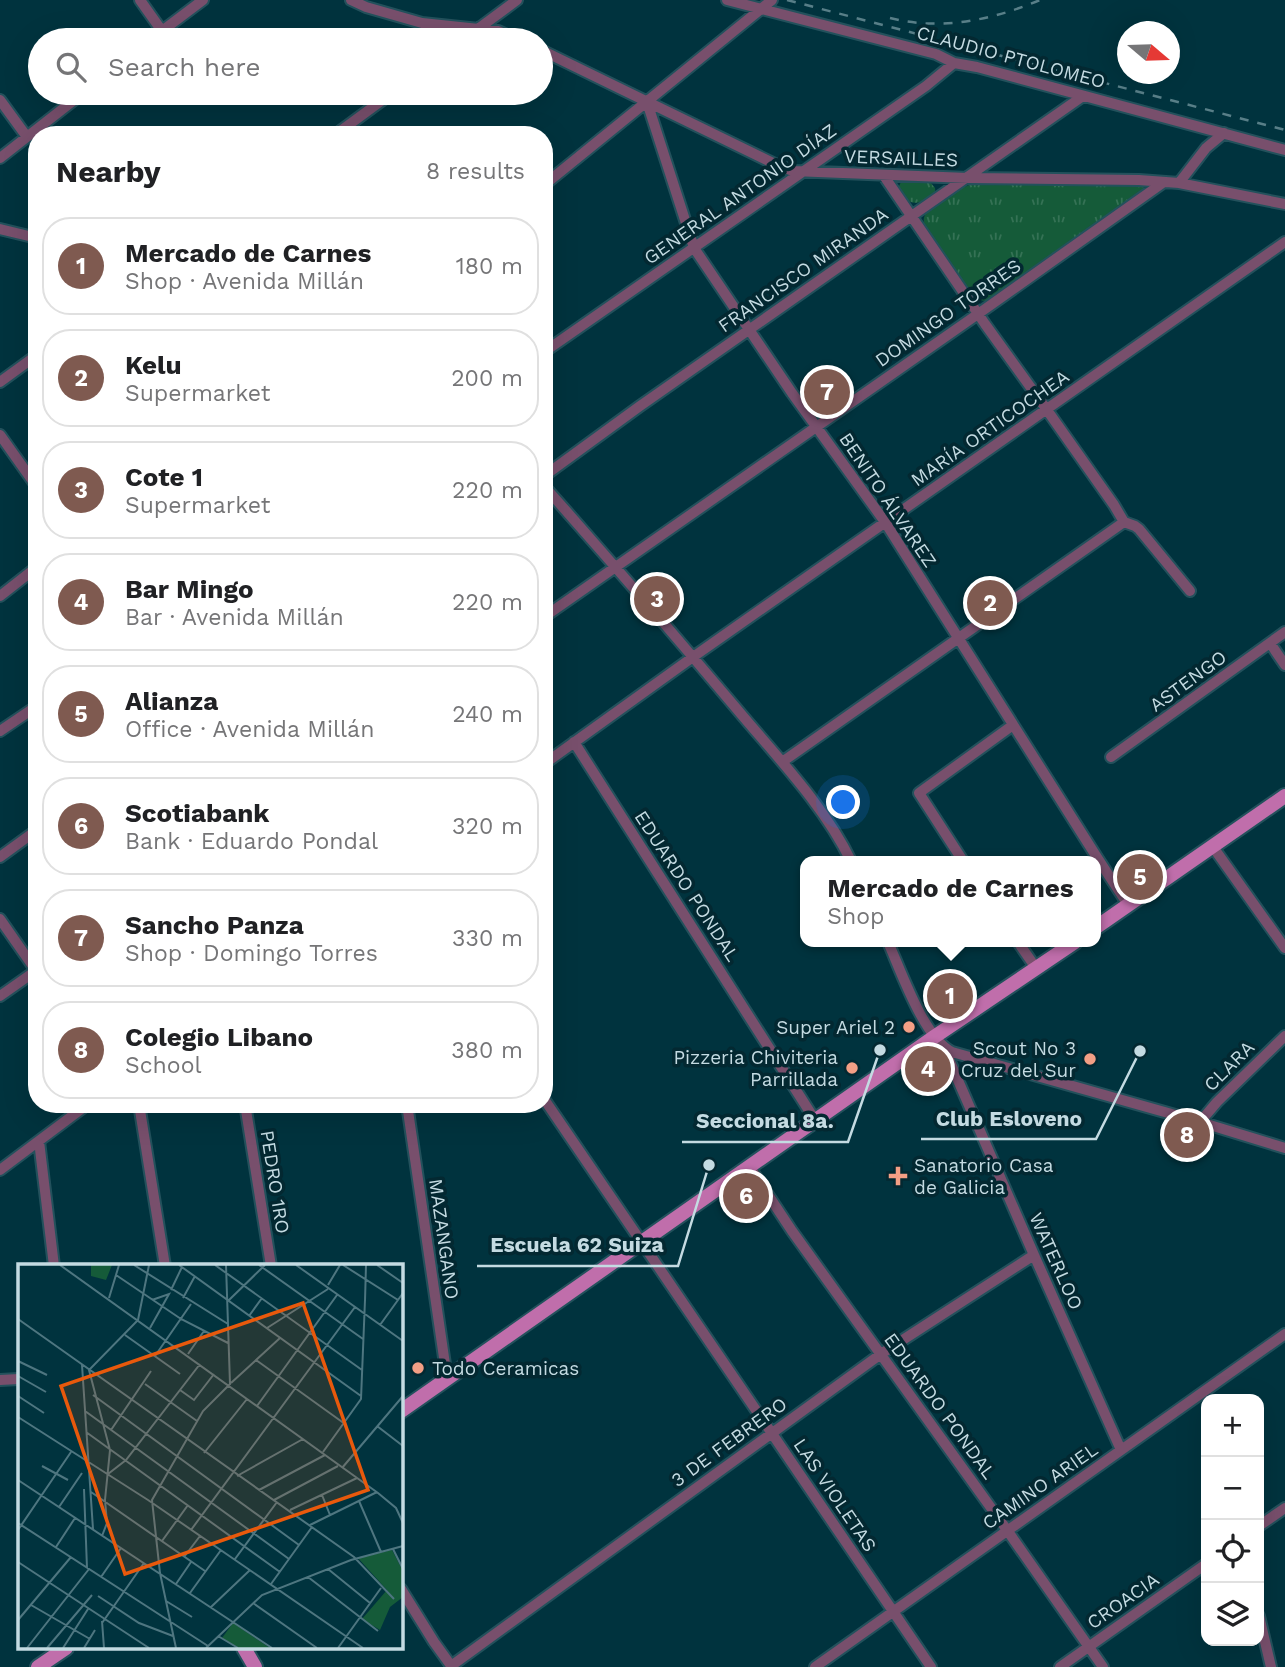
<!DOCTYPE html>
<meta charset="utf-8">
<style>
body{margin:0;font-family:"Work Sans",sans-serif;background:#f6f6f6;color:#202124}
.controls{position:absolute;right:21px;bottom:21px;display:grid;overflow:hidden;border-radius:14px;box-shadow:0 7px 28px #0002}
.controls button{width:63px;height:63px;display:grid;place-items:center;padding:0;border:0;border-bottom:2px solid #e0e0e0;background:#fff;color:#202124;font:35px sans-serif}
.compass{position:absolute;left:1117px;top:21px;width:63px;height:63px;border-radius:50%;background:#fff;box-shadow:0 7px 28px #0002;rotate:109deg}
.you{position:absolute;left:844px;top:803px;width:24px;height:24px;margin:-18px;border:5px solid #fff;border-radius:50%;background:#1a73e8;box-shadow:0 0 0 10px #1a73e833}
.badge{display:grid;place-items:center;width:46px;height:46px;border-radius:50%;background:#7f5a50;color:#fff;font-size:23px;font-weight:700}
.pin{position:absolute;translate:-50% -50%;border:4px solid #fff;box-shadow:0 2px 7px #0006}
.popup{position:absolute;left:800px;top:856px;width:301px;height:91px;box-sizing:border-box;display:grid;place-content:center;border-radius:14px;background:#fff;filter:drop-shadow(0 2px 5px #0005);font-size:23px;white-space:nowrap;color:#757577}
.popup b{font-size:26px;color:#202124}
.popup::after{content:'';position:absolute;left:50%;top:100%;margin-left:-14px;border:14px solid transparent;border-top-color:#fff}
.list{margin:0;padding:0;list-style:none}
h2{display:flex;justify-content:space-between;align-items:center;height:91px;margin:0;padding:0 28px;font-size:30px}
h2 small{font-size:23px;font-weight:400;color:#757577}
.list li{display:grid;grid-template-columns:46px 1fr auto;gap:21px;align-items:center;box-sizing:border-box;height:98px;margin:0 14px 14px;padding:0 14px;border:2px solid #e0e0e0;border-radius:28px}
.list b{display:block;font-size:26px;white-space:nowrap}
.list p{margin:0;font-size:23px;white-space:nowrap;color:#757577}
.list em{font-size:23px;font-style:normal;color:#757577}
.icon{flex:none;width:38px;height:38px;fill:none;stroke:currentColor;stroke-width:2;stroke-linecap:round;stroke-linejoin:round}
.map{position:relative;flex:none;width:1285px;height:1667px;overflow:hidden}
.search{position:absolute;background:#fff;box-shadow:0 7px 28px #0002;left:28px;top:28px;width:525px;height:77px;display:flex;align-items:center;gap:18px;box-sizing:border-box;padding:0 24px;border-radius:38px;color:#757577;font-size:26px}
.panel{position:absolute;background:#fff;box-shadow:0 7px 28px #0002;left:28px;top:126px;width:525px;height:987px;border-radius:28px}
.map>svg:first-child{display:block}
</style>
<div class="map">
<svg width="1285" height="1667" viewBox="0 0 1285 1667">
<defs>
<pattern id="grass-tufts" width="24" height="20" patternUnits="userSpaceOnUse" patternTransform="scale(1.75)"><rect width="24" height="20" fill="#155b39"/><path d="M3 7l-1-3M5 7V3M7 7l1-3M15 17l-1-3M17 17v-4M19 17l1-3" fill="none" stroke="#357255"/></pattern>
</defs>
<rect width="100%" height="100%" fill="#00333e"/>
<path fill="url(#grass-tufts)" d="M901,182L931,183C932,185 934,186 935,188C937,198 918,205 911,202C904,200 902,194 898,188Z
M973,184L1128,185L1143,186L1145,190L987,301L977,300L973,297L924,226C924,222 923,219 925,215C929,204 962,186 973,184Z"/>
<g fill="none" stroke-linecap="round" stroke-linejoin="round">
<g stroke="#23515c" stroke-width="14">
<path id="minor" d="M140,0L162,31
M351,0L366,7L422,23L498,31L518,40
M727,0L936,54L954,63L977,67L1285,150
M150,40L203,0
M463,40L517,0
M541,50L775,164L793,171L968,178L1139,180L1179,183L1285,204
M0,100L27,137
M647,102L694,248L792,393L885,522L1098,859L1129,906
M335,135L392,93
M0,158L83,93
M884,176L985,324L1047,410L1114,505L1124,522L1135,526L1139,529L1190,591
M1179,183L1206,148L1224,133
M544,185L772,0
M0,229L37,238
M544,352L926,86L954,63
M0,382L37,355
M0,435L37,487
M544,476L640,406L1083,96
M544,486C609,559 673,633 736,708C776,756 824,805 851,861
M0,596L37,567
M544,617L978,314L1164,182
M1270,643L1285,665
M0,731L37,706
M574,742L815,1120
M1111,757L1285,632
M782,762L1124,522
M544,764L693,657L1285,242
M1213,847L1285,948
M0,857L37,830
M963,861L919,793L1013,725
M0,919L37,972
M888,942C901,971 924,1038 952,1052L1200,1122L1285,1148
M1018,942L1036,968
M0,996L37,970
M944,1048L1034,1255L1121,1450
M544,1099L931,1667
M139,1104L165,1266
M245,1104L271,1266
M407,1104L447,1378
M1200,1122L1217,1102L1285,1036
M39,1141L54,1266
M749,1166L792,1231L1007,1530L1103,1667
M0,1170L88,1104
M0,1380L19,1379
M1259,1526L1285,1508
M401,1589L434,1642L452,1667
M1259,1616L1271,1667
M451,1666L881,1354L1034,1255
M815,1667L1285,1334
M1060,1667L1206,1564"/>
</g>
<g stroke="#23515c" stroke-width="18">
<path id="major" d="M1095,928L1285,796
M401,1411L934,1037L1075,942
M244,1648L255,1667
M38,1667L66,1648"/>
</g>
<use href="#minor" stroke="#784f6c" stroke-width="10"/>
<use href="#major" stroke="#c06eab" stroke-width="14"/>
<path stroke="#587f88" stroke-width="2.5" stroke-dasharray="9 9" stroke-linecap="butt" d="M787,0L1285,130
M890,18C940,31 993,20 1040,0"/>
</g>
<g fill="#f39f85" stroke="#032831" stroke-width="2.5">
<circle cx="909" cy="1027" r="7"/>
<circle cx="1090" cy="1059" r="7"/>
<circle cx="852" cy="1068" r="7"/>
<path d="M894.5 1165.5h7v7h7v7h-7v7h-7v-7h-7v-7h7z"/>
<circle cx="418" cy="1368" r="7"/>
</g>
<g text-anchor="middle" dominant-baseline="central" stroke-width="7" stroke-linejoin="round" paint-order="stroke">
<g font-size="19" fill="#c4dbe2" stroke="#032831">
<text transform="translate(1011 57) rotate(15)">CLAUDIO PTOLOMEO</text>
<text transform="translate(901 158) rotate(2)">VERSAILLES</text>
<text transform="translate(740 194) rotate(-35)">GENERAL ANTONIO DÍAZ</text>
<text transform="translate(803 270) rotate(-35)">FRANCISCO MIRANDA</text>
<text transform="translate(948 313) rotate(-35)">DOMINGO TORRES</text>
<text transform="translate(990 428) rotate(-35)">MARÍA ORTICOCHEA</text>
<text transform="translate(888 500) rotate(56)">BENITO ÁLVAREZ</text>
<text transform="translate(1188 681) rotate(-36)">ASTENGO</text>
<text transform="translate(687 886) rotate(57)">EDUARDO PONDAL</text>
<text transform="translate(1229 1066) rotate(-45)">CLARA</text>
<text transform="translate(275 1182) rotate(81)">PEDRO 1RO</text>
<text transform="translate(444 1239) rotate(82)">MAZANGANO</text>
<text transform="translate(1056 1261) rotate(66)">WATERLOO</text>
<text transform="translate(940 1406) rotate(54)">EDUARDO PONDAL</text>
<text transform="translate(729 1442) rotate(-36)">3 DE FEBRERO</text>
<text transform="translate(1040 1486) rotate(-35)">CAMINO ARIEL</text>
<text transform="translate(835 1495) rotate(56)">LAS VIOLETAS</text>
<text transform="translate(1123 1601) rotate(-35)">CROACIA</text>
</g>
<g font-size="19" fill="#c4dbe2" stroke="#032831" text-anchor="end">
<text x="895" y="1027">Super Ariel 2</text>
<text x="1076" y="1048">Scout No 3<tspan x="1076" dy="22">Cruz del Sur</tspan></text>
<text x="838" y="1057">Pizzeria Chiviteria<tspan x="838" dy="22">Parrillada</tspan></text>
<text x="914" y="1165" text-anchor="start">Sanatorio Casa<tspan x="914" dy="22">de Galicia</tspan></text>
<text x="432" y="1368" text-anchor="start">Todo Ceramicas</text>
</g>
</g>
<g transform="translate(18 1264)">
<rect width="385" height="385" fill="#00333e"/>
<path d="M374,286L385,307V333L372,343L362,366L344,355L369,326L340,294Z" fill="#155b39"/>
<path d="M73,1H94L88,16L73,12ZM215,359L252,384H221L204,374Z" fill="#155b39"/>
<path fill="none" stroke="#4e7680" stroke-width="2" d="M42,1L360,229L378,244L385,259M116,1L210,60M161,1L343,132M197,1L344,106M241,1L345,75M278,1L385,77M325,1L380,36M359,1L385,19M98,11L163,55L210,79M310,21L322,1M153,26L164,3M91,34L101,1M165,34L177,12M210,37L247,1M347,37L348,1M231,52L244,34M0,55L336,293L376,335M362,61L385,29M132,64L151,30L134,36M249,64L310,25M107,71L162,110M170,90L186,67M137,92L173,40M238,96L327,160M0,97L29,111M64,101L75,265M0,112L28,128M213,119L262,74M127,120L179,157M162,126L176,136L196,110M75,131L281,281M0,132L26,149M239,142L319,31M67,147L271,295M0,153L130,236L345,384M359,162L385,182M93,166L133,107M68,168L262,308M305,188L343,135L347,36M186,189L229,135M24,202L50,216M324,204L385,132M90,210L108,196L182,100M219,212L285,175M0,216L254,384M66,225L69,304M241,226L307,191M73,228L187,307M304,231L312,251M256,236L320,202M341,237L363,288M41,243L64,209M272,246L339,214M0,259L190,382M292,261L359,228M0,266L53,188M173,266L337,43M84,272L89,259L87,236L92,186L71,106L120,56L131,1M144,277L170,241M38,283L57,254M375,285L385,305M166,293L182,272M217,295L259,238M0,298L131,384M310,305L352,339M83,313L103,284M290,313L360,367M158,320L173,298M253,320L294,263M172,329L203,286M80,332L121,359L155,372M148,337L174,353M235,339L299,384M13,341L72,375M193,343L232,306M0,356L53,293M84,357L86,384M84,359L126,299M200,372L220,384M9,384L71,305M29,384L74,331M45,384L70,345M66,384L77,366M158,384L142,309L134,236L185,147L212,120L208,1M188,384L244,331L333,296L385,282M320,384L363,324"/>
<path fill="#e8590c" fill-opacity="0.15" stroke="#e8590c" stroke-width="3.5" d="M285,39L350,226L107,310L43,122Z"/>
<rect width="385" height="385" fill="none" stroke="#c4dbe2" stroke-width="3.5"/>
</g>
<path fill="none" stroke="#c4dbe2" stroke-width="2.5" d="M1140 1051L1096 1139H921M880 1050L848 1142H682M709 1165L678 1266H477"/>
<g fill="#c4dbe2" stroke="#032831" stroke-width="2.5">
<circle cx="1140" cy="1051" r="7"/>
<circle cx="880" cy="1050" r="7"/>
<circle cx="709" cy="1165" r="7"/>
</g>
<g font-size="21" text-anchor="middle" font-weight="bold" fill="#c4dbe2" stroke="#032831" stroke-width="7" stroke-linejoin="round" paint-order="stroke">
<text x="1009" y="1126">Club Esloveno</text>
<text x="765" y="1128">Seccional 8a.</text>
<text x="577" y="1252">Escuela 62 Suiza</text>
</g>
</svg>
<div class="controls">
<button>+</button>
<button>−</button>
<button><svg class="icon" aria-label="locate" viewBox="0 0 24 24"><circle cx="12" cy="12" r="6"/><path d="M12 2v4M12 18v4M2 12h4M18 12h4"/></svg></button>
<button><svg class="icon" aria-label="layers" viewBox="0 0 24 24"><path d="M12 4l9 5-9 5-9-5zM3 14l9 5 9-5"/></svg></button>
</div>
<svg class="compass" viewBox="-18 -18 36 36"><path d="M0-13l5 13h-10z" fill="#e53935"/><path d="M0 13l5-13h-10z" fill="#757577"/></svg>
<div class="you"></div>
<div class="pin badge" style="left:950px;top:996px">1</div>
<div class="popup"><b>Mercado de Carnes</b>Shop</div>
<div class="pin badge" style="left:990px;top:603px">2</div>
<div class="pin badge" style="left:657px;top:599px">3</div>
<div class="pin badge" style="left:928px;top:1069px">4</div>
<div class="pin badge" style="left:1140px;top:877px">5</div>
<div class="pin badge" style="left:746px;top:1196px">6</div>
<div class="pin badge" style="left:827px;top:392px">7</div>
<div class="pin badge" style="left:1187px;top:1135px">8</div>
<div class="search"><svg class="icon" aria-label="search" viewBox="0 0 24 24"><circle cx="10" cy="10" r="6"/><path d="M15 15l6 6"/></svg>Search here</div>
<section class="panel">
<h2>Nearby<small>8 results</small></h2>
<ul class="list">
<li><span class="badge">1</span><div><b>Mercado de Carnes</b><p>Shop · Avenida Millán</p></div><em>180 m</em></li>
<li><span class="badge">2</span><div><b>Kelu</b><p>Supermarket</p></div><em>200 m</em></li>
<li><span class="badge">3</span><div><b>Cote 1</b><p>Supermarket</p></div><em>220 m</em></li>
<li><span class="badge">4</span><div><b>Bar Mingo</b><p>Bar · Avenida Millán</p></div><em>220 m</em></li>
<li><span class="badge">5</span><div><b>Alianza</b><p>Office · Avenida Millán</p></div><em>240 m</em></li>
<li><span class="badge">6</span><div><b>Scotiabank</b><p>Bank · Eduardo Pondal</p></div><em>320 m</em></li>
<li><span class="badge">7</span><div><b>Sancho Panza</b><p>Shop · Domingo Torres</p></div><em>330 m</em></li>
<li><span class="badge">8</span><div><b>Colegio Libano</b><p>School</p></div><em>380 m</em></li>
</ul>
</section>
</div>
